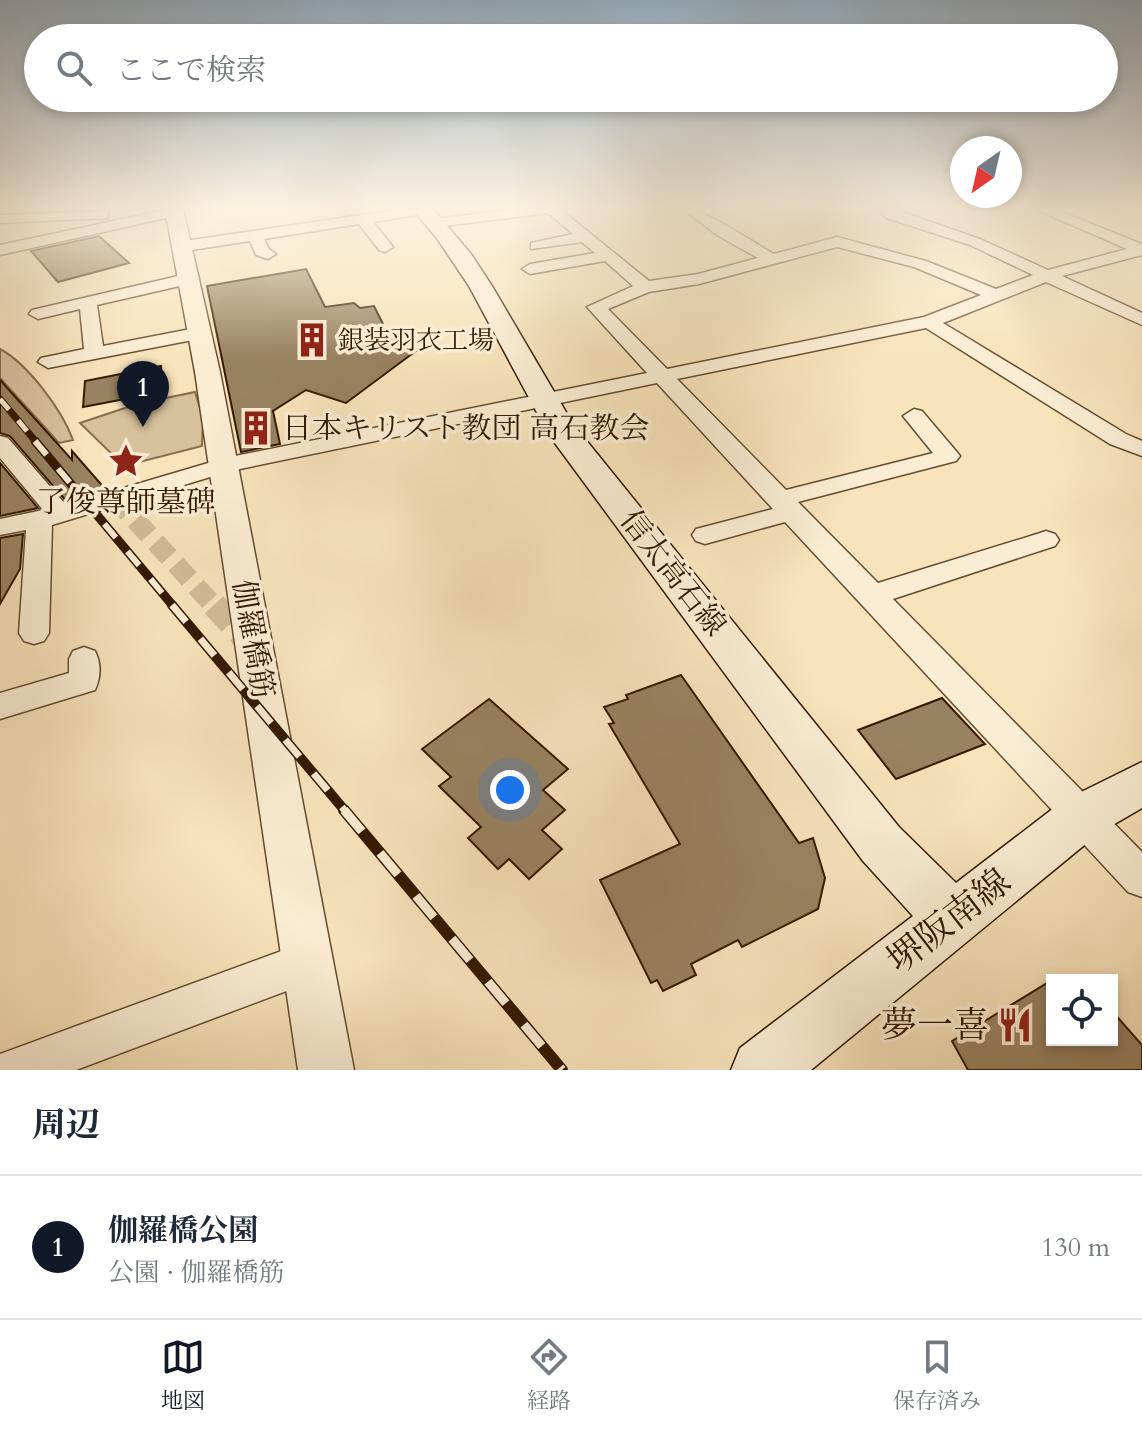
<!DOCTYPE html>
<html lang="ja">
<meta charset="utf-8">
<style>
body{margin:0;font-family:Cardo,"Noto Serif JP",serif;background:#f2f2f3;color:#1f2937}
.controls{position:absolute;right:24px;bottom:24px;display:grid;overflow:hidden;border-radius:0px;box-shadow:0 4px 12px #0003}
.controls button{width:72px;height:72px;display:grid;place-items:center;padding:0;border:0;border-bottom:2px solid #e0e1e3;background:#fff;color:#1f2937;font:40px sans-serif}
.compass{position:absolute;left:950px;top:136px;width:72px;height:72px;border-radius:50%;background:#fff;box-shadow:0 4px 12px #0003;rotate:214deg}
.you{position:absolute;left:510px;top:790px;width:28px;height:28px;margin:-20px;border:6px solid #fff;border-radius:50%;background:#1a73e8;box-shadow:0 0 0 12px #1a73e833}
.badge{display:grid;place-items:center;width:52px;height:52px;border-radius:50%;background:#111827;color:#fff;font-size:26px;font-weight:700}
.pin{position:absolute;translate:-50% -66px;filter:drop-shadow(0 2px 4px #0008)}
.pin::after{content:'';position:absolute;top:42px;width:28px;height:24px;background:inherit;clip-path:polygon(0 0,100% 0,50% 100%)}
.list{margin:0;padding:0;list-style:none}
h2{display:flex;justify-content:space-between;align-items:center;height:104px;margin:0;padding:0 32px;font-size:34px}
h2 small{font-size:26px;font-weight:400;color:#747a83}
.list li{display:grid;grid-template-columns:52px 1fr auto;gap:24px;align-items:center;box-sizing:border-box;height:144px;padding:0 32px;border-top:2px solid #e0e1e3}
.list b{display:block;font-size:30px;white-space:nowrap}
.list p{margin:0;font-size:26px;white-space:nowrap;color:#747a83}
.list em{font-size:26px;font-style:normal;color:#747a83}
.icon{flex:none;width:44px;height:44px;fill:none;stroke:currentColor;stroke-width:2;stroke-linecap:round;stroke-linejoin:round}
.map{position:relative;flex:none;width:1142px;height:1070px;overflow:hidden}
.search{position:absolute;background:#fff;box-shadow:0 4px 12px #0003;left:24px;right:24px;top:24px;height:88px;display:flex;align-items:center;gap:20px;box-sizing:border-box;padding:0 28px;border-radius:44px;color:#747a83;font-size:30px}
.sheet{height:248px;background:#fff}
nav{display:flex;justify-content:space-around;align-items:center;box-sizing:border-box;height:112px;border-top:2px solid #e0e1e3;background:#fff;font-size:22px;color:#747a83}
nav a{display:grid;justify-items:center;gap:4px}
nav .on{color:#111827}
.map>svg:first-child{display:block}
</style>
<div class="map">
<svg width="1142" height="1070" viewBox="0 0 1142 1070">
<rect width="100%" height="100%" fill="#f8e3bb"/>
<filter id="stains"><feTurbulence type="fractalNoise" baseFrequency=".0025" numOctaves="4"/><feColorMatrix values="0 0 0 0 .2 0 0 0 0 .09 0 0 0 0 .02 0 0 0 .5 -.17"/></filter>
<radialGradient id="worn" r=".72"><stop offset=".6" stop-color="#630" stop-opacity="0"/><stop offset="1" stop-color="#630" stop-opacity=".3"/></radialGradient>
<path fill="#d7c19b" stroke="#856d4e" stroke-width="2" d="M0,349C28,364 62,410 73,440L59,443L0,378Z
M195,392L203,418L202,446L124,466L80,423L137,404Z"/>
<path fill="#998261" stroke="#331900" stroke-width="2" d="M99,236L129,263L58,282L31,251Z
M306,269L325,307L354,303L360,308L374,306L388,334L424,345L346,403L306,390L273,411L280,444L241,452L207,286Z
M161,366L162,392L83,407L85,381Z
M0,380L72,460V451L106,490L67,502L10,436L0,433Z
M0,463L38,508L0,516Z
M23,534L20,569L0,604V538Z
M681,675L799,843L813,838L825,878L818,909L742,947L738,940L691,964L696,975L663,991L657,980L651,983L600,880L680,844L609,724L614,723L604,707L628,699L626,695Z
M942,698L985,744L896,779L858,730Z
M489,699L568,769L543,790L565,810L542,830L562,849L529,879L509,859L498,869L468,838L481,827L439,786L451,777L422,749Z
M1052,980V1040H1112V1011L1142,1045V1070H968L952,1041Z"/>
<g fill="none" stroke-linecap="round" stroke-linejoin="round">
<path stroke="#d1bb96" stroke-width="20" stroke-dasharray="20 10" stroke-linecap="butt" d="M115,498L215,607"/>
<path stroke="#d1bb96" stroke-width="25" stroke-dasharray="25 12" stroke-linecap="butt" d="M214,605L251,645"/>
<g stroke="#644c2f" stroke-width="3">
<path id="minor" d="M170,209L182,212L175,216L0,255V245Z
M403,209L430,210L423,214L373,222L393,247L385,252L379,250L359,224L264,239L269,249L276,254L268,259L256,255L250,241L185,251L177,246L185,241Z
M515,209H560L649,281L698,274L758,258L717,235L683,209C706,209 750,241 774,254L837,237L926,261L996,289L1033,275L970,245L887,218L877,209H893L980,239L1048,270L1127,249L1035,209H1054L1142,244V255L1062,276L1142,313V325L1046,282L943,323L1126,434L1142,441V456L1110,444L926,328L677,379L786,490L933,453L903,416L914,409L922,411L956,451L960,456L956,461L798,502L878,583L1037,534L1046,531L1055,534L1059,540L1055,546L893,599L1142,852V897L1128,892L785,522L705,544L696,541L692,535L696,529L773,509L657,383L230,471L52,525L49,633L44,641L34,644L24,641L19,633L26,530L0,535V519L43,510L0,458V436L8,438L66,505L225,458L647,373L587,307L633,286L605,261L530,274L522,269L530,264L595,253L582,242L531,249V243L573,234L548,213L436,227L429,223L436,219ZM837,247L914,267L981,295L924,317L667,369L608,309L649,292L699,284Z
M103,211L108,212V218L0,223V215Z
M191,273L197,274L199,278L197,282L97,305L103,346L201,327L210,333L208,337L48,368L38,362L41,358L84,349L80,309L38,319L29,314L32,310Z
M84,647L95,651C101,663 101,677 95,690L0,719V693L69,673V659L73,651Z
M306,942L321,948L327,963L321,978L76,1070H0V1054Z"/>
</g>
<g stroke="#644c2f" stroke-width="3">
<path id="tertiary" d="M165,209H183L220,372L354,1070H298L195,372Z"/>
</g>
<g stroke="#331900" stroke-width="3">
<path id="secondary" d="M412,209H433L471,254L492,286L573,424L899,827L956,883L1063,801L1142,762V808L1099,833L811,1070H731L740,1048L913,916L863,861L549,435L469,286L436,237Z"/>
</g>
<use href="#minor" fill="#faedd3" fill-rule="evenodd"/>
<use href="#tertiary" fill="#faedd3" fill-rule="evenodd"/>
<use href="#secondary" fill="#faedd3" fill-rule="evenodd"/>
<g stroke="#331900" stroke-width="7">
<path id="rail-far3" d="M0,399L37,443"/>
</g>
<g stroke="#331900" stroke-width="9">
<path id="rail-far2" d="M35,441L174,607"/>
</g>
<g stroke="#331900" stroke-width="10">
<path id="rail-far1" d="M172,605L346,812"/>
</g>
<g stroke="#331900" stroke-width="12">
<path id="rail" d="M344,810L562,1070"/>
</g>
<use href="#rail-far3" stroke="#faedd3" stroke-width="5" stroke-dasharray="14" stroke-linecap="butt"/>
<use href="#rail-far2" stroke="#faedd3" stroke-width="6" stroke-dasharray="18" stroke-linecap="butt"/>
<use href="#rail-far1" stroke="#faedd3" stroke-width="7" stroke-dasharray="22" stroke-linecap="butt"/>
<use href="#rail" stroke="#faedd3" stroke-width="9" stroke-dasharray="28" stroke-linecap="butt"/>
</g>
<linearGradient id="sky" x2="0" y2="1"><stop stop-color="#93abbc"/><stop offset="0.58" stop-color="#fcf2e0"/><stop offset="1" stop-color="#fcf2e0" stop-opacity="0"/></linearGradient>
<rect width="1142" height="358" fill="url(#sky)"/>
<defs>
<g id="building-bare" transform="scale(2.76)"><path d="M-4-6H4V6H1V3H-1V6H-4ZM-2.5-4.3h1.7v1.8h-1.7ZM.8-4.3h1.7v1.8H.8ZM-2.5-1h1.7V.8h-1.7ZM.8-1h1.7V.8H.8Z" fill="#8f2418" stroke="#faedd3" stroke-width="2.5" paint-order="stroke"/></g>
<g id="sight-bare" transform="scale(2.76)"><path d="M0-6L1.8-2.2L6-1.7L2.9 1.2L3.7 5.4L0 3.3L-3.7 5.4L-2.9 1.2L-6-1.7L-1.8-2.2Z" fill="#8f2418" stroke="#faedd3" stroke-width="2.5" paint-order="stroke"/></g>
<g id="restaurant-bare" transform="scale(2.76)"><path d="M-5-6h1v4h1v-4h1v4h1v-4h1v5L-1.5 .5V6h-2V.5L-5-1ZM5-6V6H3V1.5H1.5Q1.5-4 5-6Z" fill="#8f2418" stroke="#faedd3" stroke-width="2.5" paint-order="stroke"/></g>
</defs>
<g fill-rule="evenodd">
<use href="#building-bare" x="312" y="340"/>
<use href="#building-bare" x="256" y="428"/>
<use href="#sight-bare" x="126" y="461"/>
<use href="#restaurant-bare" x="1015" y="1025"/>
</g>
<g text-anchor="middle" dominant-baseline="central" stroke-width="7" stroke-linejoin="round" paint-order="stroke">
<g font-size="26" fill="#331900" stroke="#faedd3" text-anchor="start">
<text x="338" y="340">銀装羽衣工場</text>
</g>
<g font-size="30" fill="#331900" stroke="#faedd3" text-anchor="start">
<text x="282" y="428">日本キリスト教団 高石教会</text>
<text x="126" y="502" text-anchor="middle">了俊尊師墓碑</text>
</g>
<g font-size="30" fill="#331900" stroke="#faedd3">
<text transform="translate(673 573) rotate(52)">信太高石線</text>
<text transform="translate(253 639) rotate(80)">伽羅橋筋</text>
</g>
<g font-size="36" fill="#331900" stroke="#faedd3">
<text transform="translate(949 921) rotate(-38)">堺阪南線</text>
</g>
<g font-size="36" fill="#331900" stroke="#faedd3" text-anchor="end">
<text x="989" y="1025">夢一喜</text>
</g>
</g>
<rect width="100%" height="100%" filter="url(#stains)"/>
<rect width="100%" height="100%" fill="url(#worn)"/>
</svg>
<div class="controls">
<button><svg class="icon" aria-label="locate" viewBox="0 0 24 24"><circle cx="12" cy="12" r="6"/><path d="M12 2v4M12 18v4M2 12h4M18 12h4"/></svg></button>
</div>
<svg class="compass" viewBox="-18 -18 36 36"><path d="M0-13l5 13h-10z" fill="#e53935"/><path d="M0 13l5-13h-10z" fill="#747a83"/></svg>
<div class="you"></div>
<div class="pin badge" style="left:143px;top:427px">1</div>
<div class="search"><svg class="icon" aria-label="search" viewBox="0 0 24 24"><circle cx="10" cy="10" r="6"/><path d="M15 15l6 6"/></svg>ここで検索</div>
</div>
<section class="sheet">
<h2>周辺<small></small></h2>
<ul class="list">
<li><span class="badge">1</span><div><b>伽羅橋公園</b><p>公園 · 伽羅橋筋</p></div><em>130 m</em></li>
</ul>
</section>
<nav>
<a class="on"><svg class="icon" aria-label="map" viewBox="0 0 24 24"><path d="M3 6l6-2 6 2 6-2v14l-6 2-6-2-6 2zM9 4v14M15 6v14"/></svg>地図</a>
<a><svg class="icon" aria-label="directions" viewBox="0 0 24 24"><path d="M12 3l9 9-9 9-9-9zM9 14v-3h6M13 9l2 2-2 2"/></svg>経路</a>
<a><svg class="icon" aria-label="saved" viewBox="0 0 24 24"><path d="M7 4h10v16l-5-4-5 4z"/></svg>保存済み</a>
</nav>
